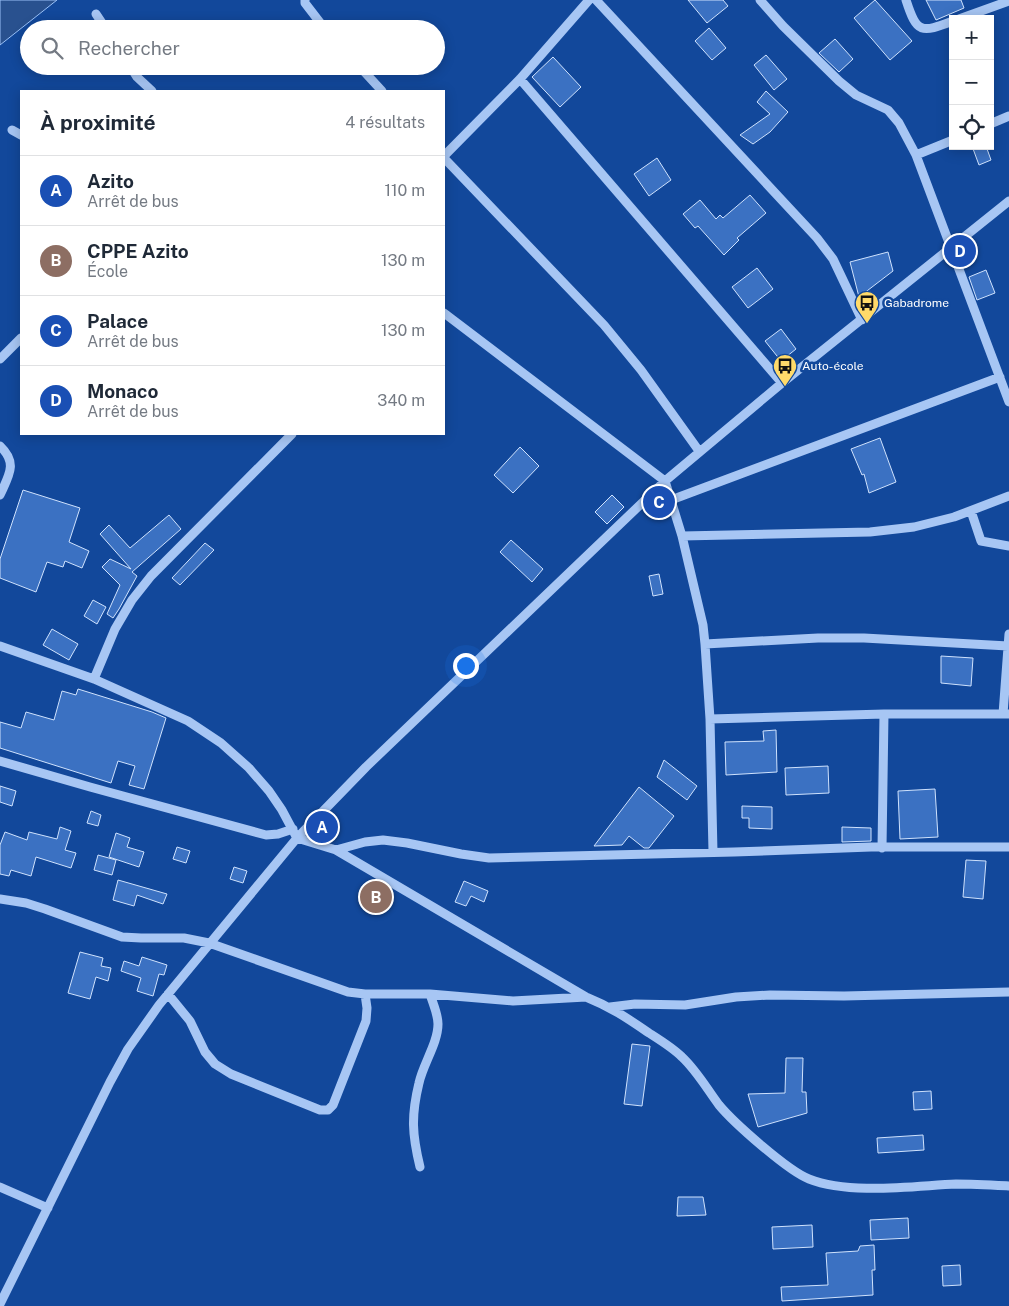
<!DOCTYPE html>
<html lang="fr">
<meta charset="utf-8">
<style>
body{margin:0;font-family:"Public Sans",sans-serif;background:#f6f6f7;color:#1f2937}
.controls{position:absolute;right:15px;top:15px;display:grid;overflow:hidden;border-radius:0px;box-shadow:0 2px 12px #0003}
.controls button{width:45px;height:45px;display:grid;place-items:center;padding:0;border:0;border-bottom:1px solid #e0e1e3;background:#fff;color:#1f2937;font:25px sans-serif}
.you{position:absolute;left:465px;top:665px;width:18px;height:18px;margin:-12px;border:4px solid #fff;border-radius:50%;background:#1a73e8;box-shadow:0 0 0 8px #1a73e833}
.badge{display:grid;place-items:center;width:32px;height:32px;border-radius:50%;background:#b45309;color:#fff;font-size:16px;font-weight:700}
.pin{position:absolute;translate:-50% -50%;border:2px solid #fff;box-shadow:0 1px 5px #0006}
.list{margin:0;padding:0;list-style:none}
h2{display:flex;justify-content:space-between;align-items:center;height:65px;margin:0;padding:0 20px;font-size:21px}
h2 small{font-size:16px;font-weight:400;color:#747a83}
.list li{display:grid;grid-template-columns:32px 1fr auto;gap:15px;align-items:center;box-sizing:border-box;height:70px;padding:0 20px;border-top:1px solid #e0e1e3}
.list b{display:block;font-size:19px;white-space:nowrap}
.list p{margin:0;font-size:16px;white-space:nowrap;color:#747a83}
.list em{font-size:16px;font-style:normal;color:#747a83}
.icon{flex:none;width:28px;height:28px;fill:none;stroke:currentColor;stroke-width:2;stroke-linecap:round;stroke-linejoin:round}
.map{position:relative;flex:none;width:1009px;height:1306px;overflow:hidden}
.search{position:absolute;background:#fff;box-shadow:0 2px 12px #0003;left:20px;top:20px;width:425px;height:55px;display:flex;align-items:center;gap:12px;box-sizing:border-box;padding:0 18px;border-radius:28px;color:#747a83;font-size:19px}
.panel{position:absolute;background:#fff;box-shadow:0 2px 12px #0003;left:20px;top:90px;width:425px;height:345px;border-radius:0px}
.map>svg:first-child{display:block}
</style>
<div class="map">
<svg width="1009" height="1306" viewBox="0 0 1009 1306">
<rect width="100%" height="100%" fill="#12489b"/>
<path fill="#29518f" stroke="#99c0f7" d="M0,0H57L0,45Z"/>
<path fill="#3b71c2" stroke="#cfe2fd" d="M688,0H723L728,6L707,23Z
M875,0L912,41L890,60L854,18Z
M926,0H961L964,8L936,20Z
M709,28L726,48L712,60L695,41Z
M835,39L853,59L839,72L819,53Z
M766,55L787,79L774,90L754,65Z
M553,57L581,87L560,107L532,77Z
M766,91L788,112L770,132L753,144L740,135L770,114L757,102Z
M972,146H986L991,160L979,165Z
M657,158L671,180L649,196L634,174Z
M750,195L766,213L737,238L739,240L724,255L698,226L695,228L683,214L700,200L716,219L720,215L723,218Z
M888,252L893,271L859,297L850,262Z
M757,268L773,289L748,308L732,287Z
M986,270L995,293L977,300L969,277Z
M781,329L796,349L781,361L765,341Z
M880,438L896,482L869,493L864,474L862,475L851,449Z
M520,447L539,466L513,493L494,475Z
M23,490L80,508L69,542L89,551L82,568L65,561L63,567L47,562L36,592L0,578V559Z
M612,495L624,507L607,524L595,512Z
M169,515L181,529L132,572L137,576L119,609L113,618L107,614L120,585L102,567L110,559L131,569L100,534L109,525L130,548Z
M511,540L543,569L532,582L500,552Z
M205,543L214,550L180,585L172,578Z
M659,574L663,594L653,596L649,576Z
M93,600L106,607L97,624L84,616Z
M52,629L78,644L69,660L43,645Z
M941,656L973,658L971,686L941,683Z
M78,689L152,712L166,718L144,789L129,785L135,766L118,761L111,783L0,748V722L21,728L26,712L54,720L62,691L76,695Z
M776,730L777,772L726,775L725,742L764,741L763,731Z
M664,760L697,786L687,800L657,777Z
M828,766L829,793L786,795L785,768Z
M0,786L16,791L12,806L0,802Z
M639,787L674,816L649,848H644L629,836L622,845L594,846Z
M935,789L938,837L900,839L898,791Z
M742,806L772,807V829L749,828V818H742Z
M91,811L101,815L98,826L87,823Z
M60,827L71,831L65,850L76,853L71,868L36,857L31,876L11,870L9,876L0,874V845L5,832L27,840L29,832L57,839Z
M842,827L871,828V841L842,842Z
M116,833L130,838L127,847L144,852L139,867L109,857Z
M177,847L190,851L186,863L173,859Z
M98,855L116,860L112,875L94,870Z
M966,860L986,861L983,899L963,897Z
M234,867L247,871L243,883L230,879Z
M118,880L167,894L163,904L137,895L134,906L113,900Z
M464,881L488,891L484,902L471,896L466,906L455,902Z
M80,952L103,958L101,966L111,968L108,981L96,977L90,999L68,993Z
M142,957L167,965L164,975L159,974L153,996L137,991L141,978L121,971L124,961L139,966Z
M632,1044L650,1046L642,1106L624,1104Z
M786,1058H803L802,1092H806L807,1113L758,1127L748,1094L785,1093Z
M931,1091L932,1109L914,1110L913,1092Z
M923,1135L924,1150L878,1153L877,1138Z
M678,1197H703L706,1215L677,1216Z
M908,1218L909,1238L871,1240L870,1220Z
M812,1225L813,1247L773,1249L772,1227Z
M874,1245L875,1270H872L873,1295L782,1301L781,1287L828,1285L826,1253L858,1251L860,1246Z
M960,1265L961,1285L943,1286L942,1266Z"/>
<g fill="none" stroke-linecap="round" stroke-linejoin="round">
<path stroke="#a7c6f4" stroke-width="9" d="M305,0V3L325,29
M596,0L817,238L833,259L862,320
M760,0L783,26L839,81L856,95L888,110L899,123L916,155L1009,402
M906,0C917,34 921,33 953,21
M96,14L106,29
M959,19L1009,1
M130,66L137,77L152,91
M359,66L382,91
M520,79L782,383
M990,124L1009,116
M12,130L21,135
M916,155L953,140
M444,156L520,79L589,0
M444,158L604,325L641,370L699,451
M444,313L665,481L682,536L703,625L705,644L710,719
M0,359L21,338
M0,446C18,463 9,475 0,495
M671,500L1000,377
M971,511L981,541L1009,546
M682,536L870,532L914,527L954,517L1009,496
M705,644L818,638H864L1008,646
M0,646L94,679L188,721L221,743L249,768L269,791L282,810L297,838L336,850L586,997C611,1007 627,1018 649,1033C660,1040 673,1048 682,1057C697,1071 707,1089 719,1105C734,1123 788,1171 809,1179C850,1195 913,1186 956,1184C974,1184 991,1185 1009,1186
M94,679L115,629L132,600L151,576L292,434
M1003,714L1009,634
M0,761L90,787L266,835L278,834L293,829
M882,848L884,714
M336,850L365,842L383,840L407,843L461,854L489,858L734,852L871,847H1009
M713,852L710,719L884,714H1009
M0,899L26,903L45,909L122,937L141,938H184L209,943L348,992L365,994H430L513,1001L586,997
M168,994L190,1021L205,1052L215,1064L231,1074L320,1110H328L333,1105L366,1021L367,1008L365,994
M610,1007L635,1004L685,1005L736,997L770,995L844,996L1009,992
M420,1167C412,1134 411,1116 419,1083C423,1064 438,1043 438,1024C438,1014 433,1004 430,994
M0,1187L48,1208
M0,1304L110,1082L128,1049L159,1005L297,838L366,767L665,481L782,383L1009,201"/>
</g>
<defs>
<g id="bus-pin" transform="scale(1.25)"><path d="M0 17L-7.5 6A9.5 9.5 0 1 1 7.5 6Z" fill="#ffda6a" stroke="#12489b"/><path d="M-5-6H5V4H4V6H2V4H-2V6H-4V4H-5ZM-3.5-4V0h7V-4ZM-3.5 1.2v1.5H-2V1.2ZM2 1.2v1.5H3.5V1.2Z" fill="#111"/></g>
</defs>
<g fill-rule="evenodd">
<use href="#bus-pin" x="867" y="303"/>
<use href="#bus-pin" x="785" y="366"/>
</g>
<g text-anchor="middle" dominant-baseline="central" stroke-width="5" stroke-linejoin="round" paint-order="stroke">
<g font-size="12" fill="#fff" stroke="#12489b" text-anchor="start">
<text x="884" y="303">Gabadrome</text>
<text x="802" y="366">Auto-école</text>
</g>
</g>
</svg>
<div class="controls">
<button>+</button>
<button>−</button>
<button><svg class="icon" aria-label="locate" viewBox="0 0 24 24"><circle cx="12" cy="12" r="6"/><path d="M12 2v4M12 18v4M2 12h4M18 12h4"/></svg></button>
</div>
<div class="you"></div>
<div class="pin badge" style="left:322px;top:827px;background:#1a4fb4">A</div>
<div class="pin badge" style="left:376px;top:897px;background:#8d6e63">B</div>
<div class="pin badge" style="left:659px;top:502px;background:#1a4fb4">C</div>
<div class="pin badge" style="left:960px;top:251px;background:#1a4fb4">D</div>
<div class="search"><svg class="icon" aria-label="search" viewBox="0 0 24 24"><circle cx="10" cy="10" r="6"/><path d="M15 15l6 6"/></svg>Rechercher</div>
<section class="panel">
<h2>À proximité<small>4 résultats</small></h2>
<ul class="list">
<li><span class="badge" style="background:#1a4fb4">A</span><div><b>Azito</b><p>Arrêt de bus</p></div><em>110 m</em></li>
<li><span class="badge" style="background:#8d6e63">B</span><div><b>CPPE Azito</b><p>École</p></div><em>130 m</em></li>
<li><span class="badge" style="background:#1a4fb4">C</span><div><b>Palace</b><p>Arrêt de bus</p></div><em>130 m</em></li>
<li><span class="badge" style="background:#1a4fb4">D</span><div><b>Monaco</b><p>Arrêt de bus</p></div><em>340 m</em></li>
</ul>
</section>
</div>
